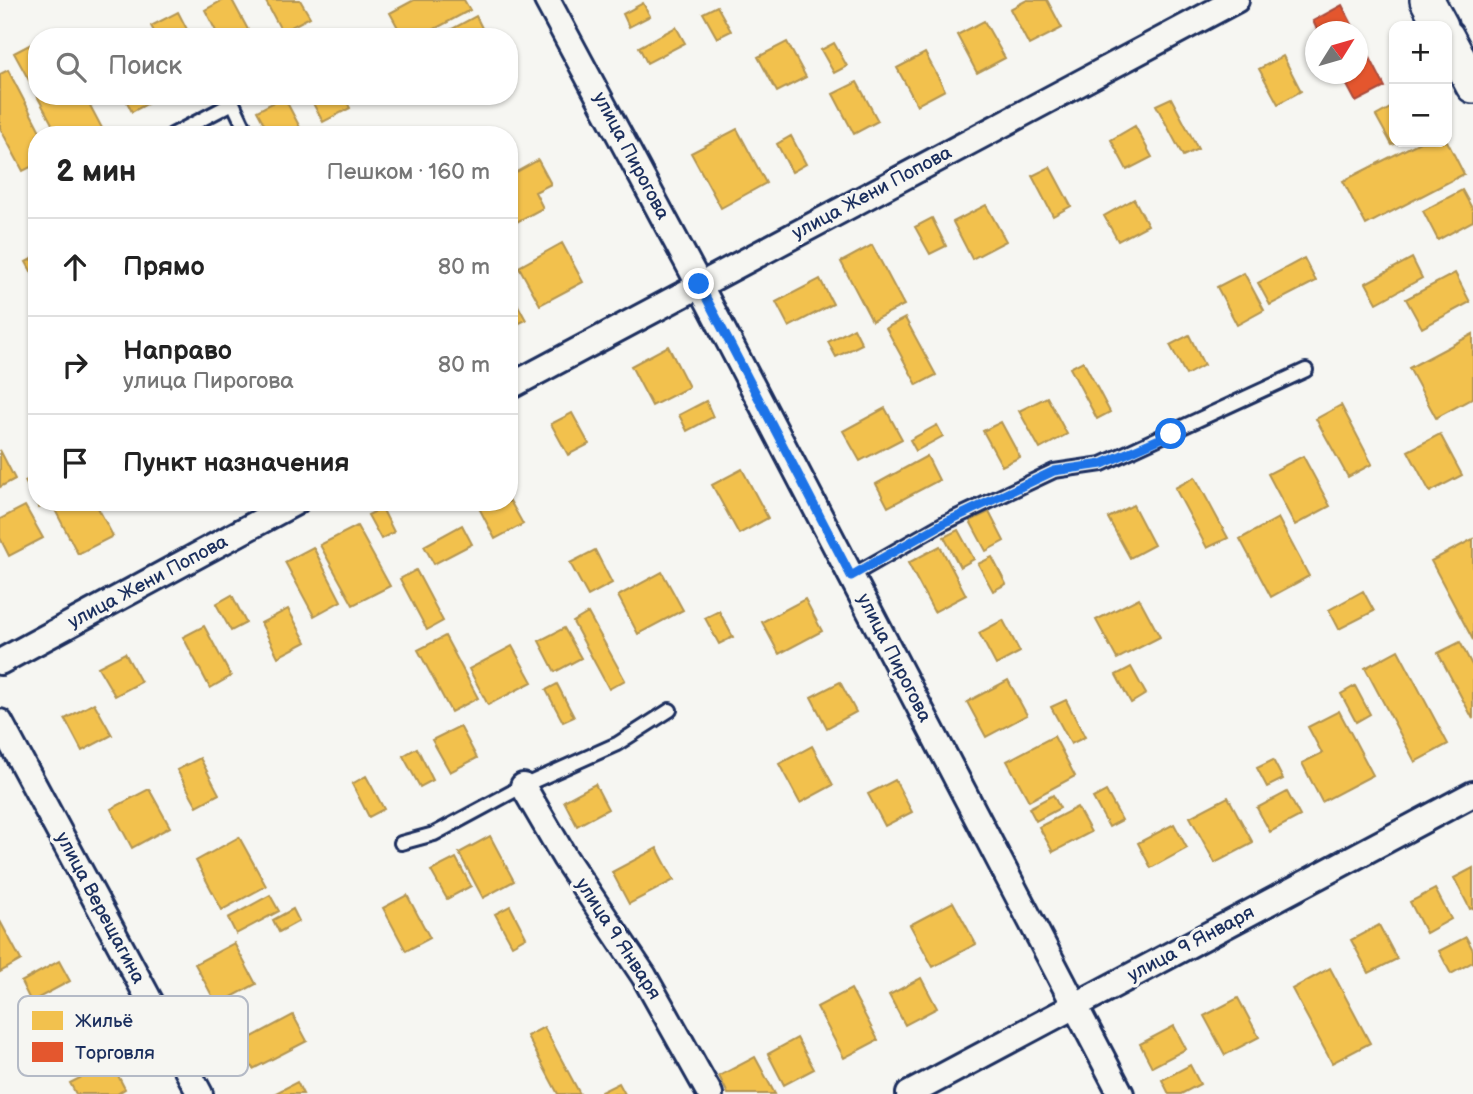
<!DOCTYPE html>
<html lang="ru">
<meta charset="utf-8">
<style>
body{margin:0;font-family:"Balsamiq Sans",sans-serif;background:#f2f2f2;color:#222}
.controls{position:absolute;right:21px;top:21px;display:grid;overflow:hidden;border-radius:14px;box-shadow:0 2px 5px #0004}
.controls button{width:63px;height:63px;display:grid;place-items:center;padding:0;border:0;border-bottom:2px solid #e0e0e0;background:#fff;color:#222;font:35px sans-serif}
.compass{position:absolute;left:1305px;top:21px;width:63px;height:63px;border-radius:50%;background:#fff;box-shadow:0 2px 5px #0004;rotate:53deg}
.stop{position:absolute;width:21px;height:21px;margin:-16px;border:5px solid #1a73e8;border-radius:50%;background:#fff}
.stop.end{background:#1a73e8;border-color:#fff;box-shadow:0 2px 7px #0008}
.list{margin:0;padding:0;list-style:none}
h2{display:flex;justify-content:space-between;align-items:center;height:91px;margin:0;padding:0 28px;font-size:30px}
h2 small{font-size:23px;font-weight:400;color:#767676}
.list li{display:grid;grid-template-columns:46px 1fr auto;gap:21px;align-items:center;box-sizing:border-box;height:98px;padding:0 28px;border-top:2px solid #e0e0e0}
.list b{display:block;font-size:26px;white-space:nowrap}
.list p{margin:0;font-size:23px;white-space:nowrap;color:#767676}
.list em{font-size:23px;font-style:normal;color:#767676}
.icon{flex:none;width:38px;height:38px;fill:none;stroke:currentColor;stroke-width:2;stroke-linecap:round;stroke-linejoin:round}
.map{position:relative;flex:none;width:1473px;height:1094px;overflow:hidden}
.search{position:absolute;background:#fff;box-shadow:0 2px 5px #0004;left:28px;top:28px;width:490px;height:77px;display:flex;align-items:center;gap:18px;box-sizing:border-box;padding:0 24px;border-radius:28px;color:#767676;font-size:26px}
.panel{position:absolute;background:#fff;box-shadow:0 2px 5px #0004;left:28px;top:126px;width:490px;height:385px;border-radius:28px}
.map>svg:first-child{display:block}
</style>
<div class="map">
<svg width="1473" height="1094" viewBox="0 0 1473 1094">
<rect width="100%" height="100%" fill="#f6f6f2"/>
<filter id="ink" filterUnits="userSpaceOnUse"><feTurbulence type="fractalNoise" baseFrequency=".0143" numOctaves="2"/><feDisplacementMap in="SourceGraphic" scale="14" xChannelSelector="R" yChannelSelector="G"/><feConvolveMatrix kernelMatrix="1 2 1 2 8 2 1 2 1" color-interpolation-filters="sRGB"/></filter>
<g filter="url(#ink)">
<path fill="#f2c14e" stroke="#b29553" stroke-width="2" d="M223,0H232L252,37H219L205,10Z
M265,0H300L310,17L282,32Z
M414,0H464L470,10L420,37H403L390,13Z
M1027,0H1047L1062,28L1029,45L1010,9Z
M643,3L650,16L629,27L623,14Z
M717,6L731,31L717,38L703,13Z
M178,12L191,37H157L151,26Z
M476,16L485,34L480,37H442L441,35Z
M984,21L1005,58L977,73L957,35Z
M676,27L685,43L647,63L639,47Z
M37,41V95L14,53Z
M787,42L806,77L777,92L758,57Z
M834,43L847,66L834,73L821,50Z
M925,53L945,90L917,105L897,68Z
M1283,56L1301,91L1278,104L1259,69Z
M8,70L42,135H37V164L23,171L0,128V74Z
M857,82L878,121L854,134L833,94Z
M37,96H85L102,128L89,135H58Z
M124,96H157L158,98L132,112Z
M309,96H344L350,108L323,122Z
M284,97L304,135H270L257,111Z
M1171,98L1198,149L1183,156L1156,105Z
M1394,106V142H1399L1392,145L1376,116Z
M1135,126L1152,157L1127,170L1111,140Z
M737,129L766,183L721,208L691,153Z
M791,136L806,164L792,172L777,144Z
M1447,141L1464,174L1366,225L1343,181L1420,142Z
M538,160L551,184L535,192L543,208L509,226V176Z
M1050,167L1071,206L1053,216L1032,176Z
M1462,190L1473,210V221L1438,240L1423,211Z
M1134,199L1148,225L1118,241L1104,216Z
M986,205L1006,241L972,259L953,222Z
M932,218L946,246L930,254L915,227Z
M562,243L583,282L540,305L519,267Z
M872,245L904,305L872,321L841,262Z
M37,256V282L26,262Z
M1304,258L1316,281L1270,305L1258,283Z
M1412,258L1422,278L1377,303L1366,283Z
M1244,273L1264,310L1237,325L1217,287Z
M1455,273L1470,302L1422,328L1406,299Z
M820,279L833,304L789,327L776,302Z
M509,289L526,320L509,328Z
M905,318L936,375L917,385L886,328Z
M854,328L862,344L836,357L828,342Z
M1473,334V398L1436,418L1409,368Z
M1189,335L1204,365L1186,375L1170,345Z
M668,346L689,387L652,406L631,366Z
M1083,361L1110,412L1097,419L1070,368Z
M1047,397L1067,434L1040,449L1019,411Z
M706,401L713,417L687,431L679,415Z
M1341,405L1372,464L1348,477L1316,419Z
M885,408L902,439L860,461L843,431Z
M572,413L589,444L568,455L551,424Z
M1001,422L1020,457L1002,466L983,431Z
M937,425L943,436L916,451L910,440Z
M1440,434L1462,475L1430,492L1408,451Z
M0,450L15,479L0,487Z
M927,456L939,480L888,507L876,484Z
M1303,456L1330,506L1295,525L1268,474Z
M742,469L768,518L739,534L712,485Z
M37,475V502H49L39,508L25,481Z
M1195,477L1228,538L1207,548L1175,488Z
M509,499L523,524L495,539L476,502H509Z
M70,502H95L113,536L78,554L55,510Z
M1133,505L1154,545L1130,558L1108,518Z
M25,506L43,538L9,556L0,538V519Z
M382,508L394,532L381,539L368,515Z
M989,512L1004,541L986,551L970,521Z
M1278,518L1309,576L1271,597L1240,539Z
M462,525L472,544L434,564L424,546Z
M357,526L390,586L353,605L320,545Z
M958,530L974,559L960,567L944,537Z
M1473,539V640L1431,561Z
M940,546L966,595L934,612L908,563Z
M313,547L341,601L314,616L285,562Z
M595,550L612,583L588,596L570,563Z
M992,557L1006,584L993,591L978,564Z
M416,570L443,621L427,630L400,579Z
M662,572L683,610L638,634L618,596Z
M1363,591L1374,611L1339,629L1329,610Z
M232,595L246,623L231,631L216,604Z
M1139,598L1160,637L1117,659L1096,620Z
M805,599L822,631L779,654L762,622Z
M288,609L306,642L278,657L261,623Z
M719,611L733,637L719,644L705,618Z
M588,613L625,680L609,689L573,622Z
M1003,620L1020,652L996,665L979,633Z
M204,626L231,676L210,688L183,637Z
M564,628L581,658L555,672L539,641Z
M445,636L478,698L451,712L418,650Z
M1460,642L1473,667V719L1438,653Z
M512,646L532,682L488,705L469,669Z
M1398,650L1448,744L1415,762L1365,668Z
M125,653L141,682L115,696L98,667Z
M1131,667L1146,694L1131,703L1116,675Z
M1008,680L1027,715L986,737L967,702Z
M840,682L856,712L827,728L811,697Z
M557,684L574,717L563,722L546,690Z
M1355,686L1370,714L1356,722L1341,694Z
M1066,700L1085,737L1071,744L1051,707Z
M94,703L112,735L82,751L65,719Z
M1339,711L1373,775L1322,802L1302,763L1322,753L1308,727Z
M460,726L477,758L450,772L432,740Z
M1054,736L1075,776L1029,801L1007,761Z
M812,746L833,785L800,803L779,764Z
M417,748L433,780L420,787L403,756Z
M200,758L219,794L197,806L177,770Z
M1273,760L1283,779L1267,787L1257,768Z
M366,776L384,809L369,817L352,784Z
M895,780L912,812L885,826L868,794Z
M595,784L608,809L577,826L564,801Z
M149,789L170,827L132,848L111,809Z
M1106,791L1122,820L1109,827L1093,798Z
M1287,792L1300,816L1270,832L1257,808Z
M1053,795L1060,808L1036,821L1029,808Z
M1228,797L1253,843L1215,863L1190,817Z
M1077,807L1091,832L1053,852L1039,827Z
M1174,824L1187,848L1151,868L1138,843Z
M490,836L514,881L483,898L459,853Z
M239,837L266,886L222,910L196,861Z
M657,848L674,880L629,904L612,872Z
M456,858L471,886L447,899L431,871Z
M1473,868V908L1470,909L1454,878Z
M1435,889L1451,919L1426,933L1410,902Z
M270,895L279,911L236,934L228,918Z
M407,895L430,938L406,951L383,908Z
M953,902L976,944L933,967L910,925Z
M510,906L526,937L512,945L495,914Z
M293,909L299,921L279,932L273,920Z
M0,921L21,960L0,972Z
M1379,925L1397,959L1369,973L1351,940Z
M1466,937L1473,950V962L1451,974L1439,951Z
M234,943L256,984L217,1005L195,964Z
M59,961L70,981L31,1002L21,982Z
M1330,968L1370,1043L1332,1063L1292,989Z
M921,978L937,1008L905,1025L889,995Z
M851,989L878,1040L844,1058L817,1007Z
M1238,998L1259,1037L1225,1055L1204,1016Z
M293,1015L307,1041L253,1069L239,1044Z
M1174,1026L1186,1049L1152,1067L1140,1044Z
M544,1027L580,1094H558L527,1036Z
M797,1038L814,1069L784,1085L768,1054Z
M755,1057L775,1094H728L719,1076Z
M111,1062L125,1089L117,1094H76L70,1083Z
M1190,1065L1200,1084L1181,1094H1169L1162,1080Z
M297,1082L303,1094H274Z
M619,1083L625,1094H602L601,1092Z"/>
<path fill="#e4572e" stroke="#a84b3c" stroke-width="2" d="M1342,5L1356,32H1318L1313,21Z
M1358,34L1385,87L1356,102L1341,74H1358Z"/>
<g fill="none" stroke-linecap="round" stroke-linejoin="round">
<g stroke="#1b2f5e" stroke-width="18">
<path id="service" d="M172,135L233,103L248,135
M851,576L944,523L1054,471L1102,464L1306,370
M401,843L434,834L523,786L617,744L670,710"/>
</g>
<g stroke="#1b2f5e" stroke-width="30">
<path id="minor" d="M547,0L699,284L1121,1094
M509,387L1236,0
M0,662L296,502
M0,722L200,1094
M523,786L565,858L644,976L710,1094
M909,1094L1473,794"/>
</g>
<g stroke="#1b2f5e" stroke-width="38">
<path id="secondary" d="M1427,0L1441,26
M1447,37L1473,86"/>
</g>
<use href="#service" stroke="#f6f6f2" stroke-width="12"/>
<use href="#minor" stroke="#f6f6f2" stroke-width="24"/>
<use href="#secondary" stroke="#f6f6f2" stroke-width="33"/>
</g>
</g>
<g fill="none" stroke-linecap="round" stroke-linejoin="round" filter="url(#ink)">
<path stroke="#1a73e8" stroke-width="9" d="M699,284L851,576L944,523L1054,471L1102,464L1171,434"/>
</g>
<g text-anchor="middle" dominant-baseline="central" stroke-width="7" stroke-linejoin="round" paint-order="stroke">
<g font-size="19" fill="#1b2f5e" stroke="#f6f6f2">
<text transform="translate(631 156) rotate(62)">улица Пирогова</text>
<text transform="translate(872 193) rotate(-28)">улица Жени Попова</text>
<text transform="translate(148 582) rotate(-28)">улица Жени Попова</text>
<text transform="translate(894 658) rotate(63)">улица Пирогова</text>
<text transform="translate(100 908) rotate(62)">улица Верещагина</text>
<text transform="translate(618 939) rotate(57)">улица 9 Января</text>
<text transform="translate(1191 944) rotate(-28)">улица 9 Января</text>
</g>
</g>
<rect x="18" y="996" width="230" height="80" rx="10" fill="#f6f6f2" stroke="#b4bac6" stroke-width="2"/>
<rect x="32" y="1011" width="31" height="19" fill="#f2c14e"/>
<rect x="32" y="1042" width="31" height="20" fill="#e4572e"/>
<g font-size="19" fill="#1b2f5e">
<text x="75" y="1027">Жильё</text>
<text x="75" y="1059">Торговля</text>
</g>
</svg>
<div class="controls">
<button>+</button>
<button>−</button>
</div>
<svg class="compass" viewBox="-18 -18 36 36"><path d="M0-13l5 13h-10z" fill="#e53935"/><path d="M0 13l5-13h-10z" fill="#767676"/></svg>
<div class="stop" style="left:1171px;top:434px"></div>
<div class="stop end" style="left:699px;top:284px"></div>
<div class="search"><svg class="icon" aria-label="search" viewBox="0 0 24 24"><circle cx="10" cy="10" r="6"/><path d="M15 15l6 6"/></svg>Поиск</div>
<section class="panel">
<h2>2 мин<small>Пешком · 160 m</small></h2>
<ul class="list">
<li><svg class="icon" aria-label="ahead" viewBox="0 0 24 24"><path d="M12 20V5M6 11l6-6 6 6"/></svg><div><b>Прямо</b></div><em>80 m</em></li>
<li><svg class="icon" aria-label="right" viewBox="0 0 24 24"><path d="M7 20v-9h11M14 6l5 5-5 5"/></svg><div><b>Направо</b><p>улица Пирогова</p></div><em>80 m</em></li>
<li><svg class="icon" aria-label="arrive" viewBox="0 0 24 24"><path d="M6 21V4h12l-3 4 3 4H6"/></svg><div><b>Пункт назначения</b></div></li>
</ul>
</section>
</div>
